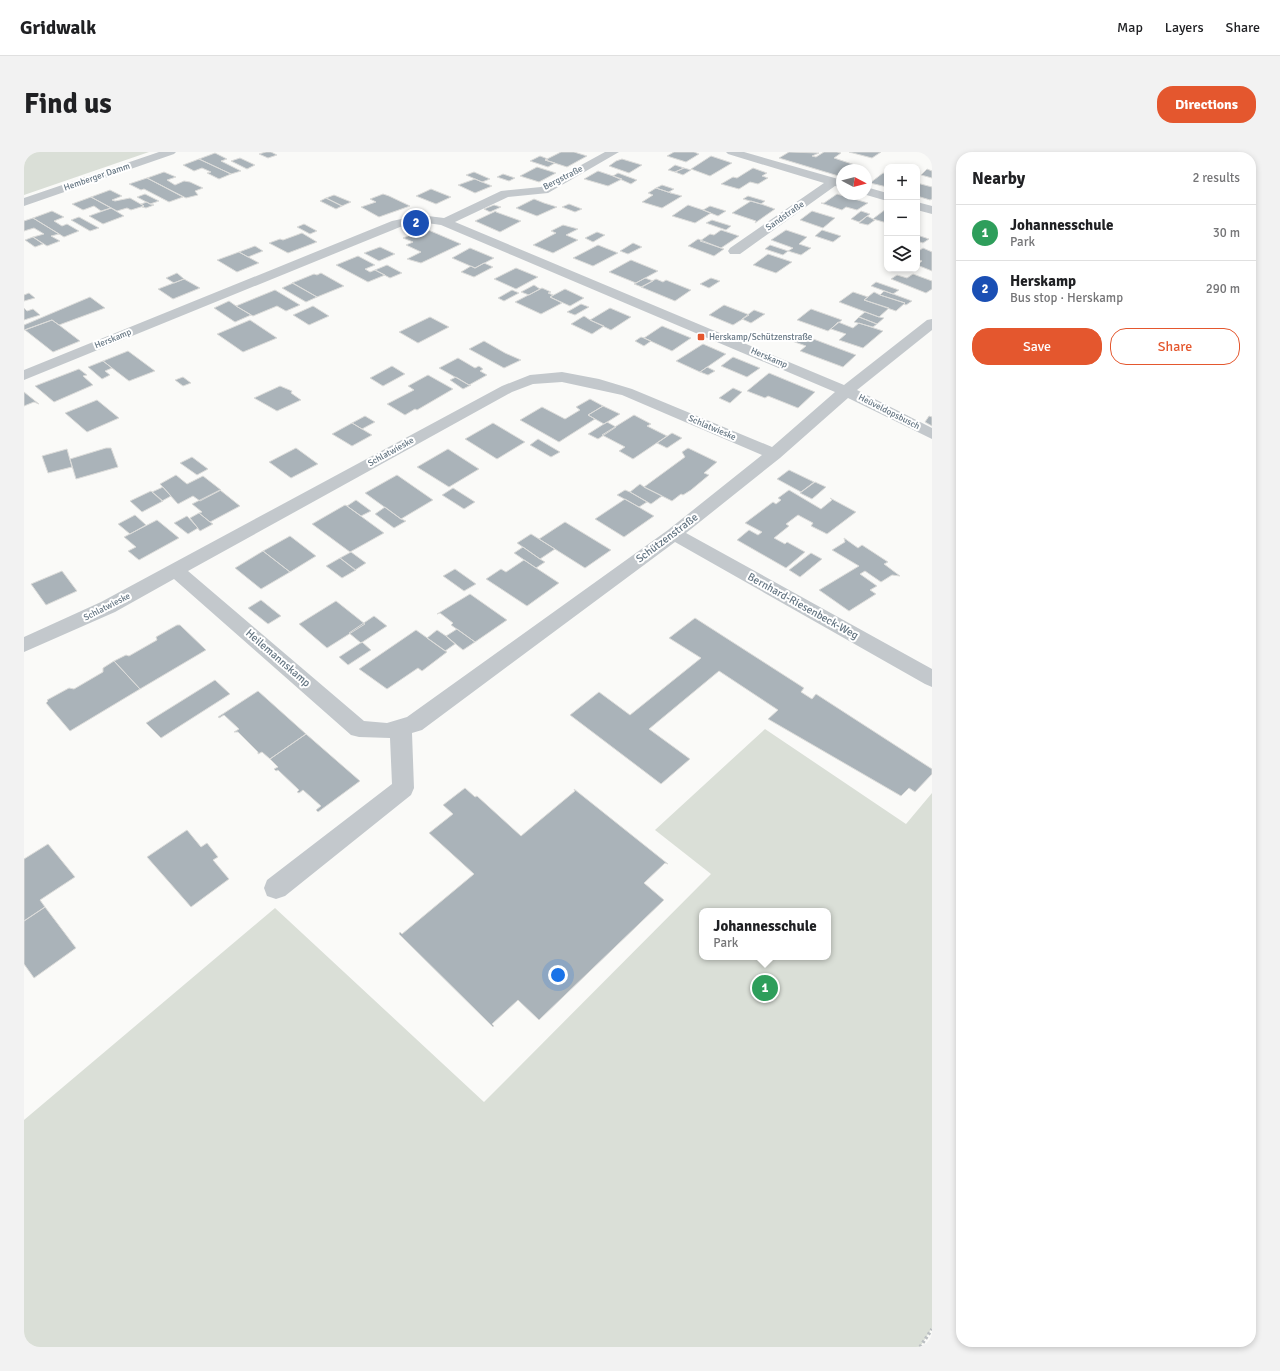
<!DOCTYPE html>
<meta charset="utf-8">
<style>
body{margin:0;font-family:Signika,sans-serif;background:#f2f2f2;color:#202124}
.controls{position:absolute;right:12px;top:12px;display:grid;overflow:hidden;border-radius:8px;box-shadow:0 2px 6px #0003}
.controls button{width:36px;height:36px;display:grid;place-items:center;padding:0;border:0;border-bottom:1px solid #e0e0e0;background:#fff;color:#202124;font:20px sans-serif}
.compass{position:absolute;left:812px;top:12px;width:36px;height:36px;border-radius:50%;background:#fff;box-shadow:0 2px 6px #0003;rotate:97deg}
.you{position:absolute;left:534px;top:823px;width:14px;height:14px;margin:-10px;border:3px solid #fff;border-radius:50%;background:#1a73e8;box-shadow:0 0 0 6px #1a73e833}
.badge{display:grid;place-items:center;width:26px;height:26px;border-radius:50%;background:#e4572e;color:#fff;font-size:13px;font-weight:700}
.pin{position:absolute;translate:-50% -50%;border:2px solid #fff;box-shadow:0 1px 4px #0006}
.popup{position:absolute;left:675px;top:756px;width:132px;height:52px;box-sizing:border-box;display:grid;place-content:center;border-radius:8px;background:#fff;filter:drop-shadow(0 1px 3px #0005);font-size:13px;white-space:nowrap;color:#757577}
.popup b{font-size:15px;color:#202124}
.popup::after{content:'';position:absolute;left:50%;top:100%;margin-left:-8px;border:8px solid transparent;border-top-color:#fff}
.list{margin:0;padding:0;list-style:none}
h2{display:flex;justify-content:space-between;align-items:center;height:52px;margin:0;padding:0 16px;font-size:17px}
h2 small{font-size:13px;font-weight:400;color:#757577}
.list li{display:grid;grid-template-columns:26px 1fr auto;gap:12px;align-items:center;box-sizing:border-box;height:56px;padding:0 16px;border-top:1px solid #e0e0e0}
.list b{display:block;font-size:15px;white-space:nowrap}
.list p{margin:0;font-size:13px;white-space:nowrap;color:#757577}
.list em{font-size:13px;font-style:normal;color:#757577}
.actions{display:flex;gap:8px;padding:12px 16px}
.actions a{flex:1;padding:9px 0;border:1px solid #e4572e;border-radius:16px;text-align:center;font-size:14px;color:#e4572e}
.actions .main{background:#e4572e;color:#fff}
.icon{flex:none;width:22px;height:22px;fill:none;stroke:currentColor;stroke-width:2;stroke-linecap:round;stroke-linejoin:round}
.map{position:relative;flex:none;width:908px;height:1195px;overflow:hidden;border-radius:16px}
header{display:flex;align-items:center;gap:24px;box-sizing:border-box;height:56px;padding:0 20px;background:#fff;border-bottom:1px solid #e0e0e0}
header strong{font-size:19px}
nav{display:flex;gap:22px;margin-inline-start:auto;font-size:14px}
.intro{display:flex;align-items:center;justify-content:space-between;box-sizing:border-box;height:96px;padding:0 24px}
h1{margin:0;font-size:28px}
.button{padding:10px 18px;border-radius:16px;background:#e4572e;color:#fff;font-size:14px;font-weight:700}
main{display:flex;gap:24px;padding:0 24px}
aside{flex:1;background:#fff;border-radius:16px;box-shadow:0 2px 6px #0003}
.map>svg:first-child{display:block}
</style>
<header>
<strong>Gridwalk</strong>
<nav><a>Map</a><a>Layers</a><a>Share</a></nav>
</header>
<div class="intro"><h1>Find us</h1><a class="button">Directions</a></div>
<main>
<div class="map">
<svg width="908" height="1195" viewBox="0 0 908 1195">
<rect width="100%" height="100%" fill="#fafaf8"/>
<path fill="#dadfd7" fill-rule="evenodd" d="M0,0H125L0,43Z
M741,577L882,672L908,641V1176L896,1195H0V968L251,756L460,950L687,722L631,678ZM678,759H804V805H678Z"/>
<path fill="#aab3b9" stroke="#dcdcda" d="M242,0H247L253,3L244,6L235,2Z
M537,0H550L563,4L543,15L521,8Z
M650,0H670L675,2L662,10L643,4Z
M765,0L795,1L788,4L792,5L800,0H813L817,1L810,6L834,14L828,18H818V25L755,6Z
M825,0H857L848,6Z
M191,1L203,7L197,9L217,19L207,22L175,7Z
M516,4L524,7L521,8L531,11L524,15L506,9Z
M687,4L708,11L686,24L667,17Z
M216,6L231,13L223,17L207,9Z
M175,7L207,22L195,27L183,21L187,20L178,16L170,19L159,13Z
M598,7L618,13L605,21L585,14L592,9Z
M651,13L660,16L651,20L644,18Z
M513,15L532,21L515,30L496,24Z
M660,16L667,18L659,23L651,20Z
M729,16L743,21L738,24L744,26L734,32L726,30L715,37L697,32L709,25L713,26Z
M903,17L908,19V26L897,23Z
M574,19L598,27L584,34L560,27Z
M140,20L152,25L143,28L151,33L160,29L166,30L179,36L171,39L174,43L162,46L123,26Z
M450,20L466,27L458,30L442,23Z
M594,21L613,28L607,32L589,24Z
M859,21L863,22V35L846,31Z
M479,22L491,26L485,29L473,25Z
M123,26L159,45L145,50L120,37L117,38L105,32Z
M451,27L458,30L468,34L451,41L434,33Z
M893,31L908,35V47L906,48L893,44Z
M638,33L650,37L645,40L647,41L632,36Z
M632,36L647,41L658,44L638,56L618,50L629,43L624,41Z
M407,37L427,45L412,52L392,44Z
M86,38L98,44L88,48L91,49L106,46L120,54L107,58L103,56L93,59L67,45Z
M121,42L135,49L126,52L113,45Z
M359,42L365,44L386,54L355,65L337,55L352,50L346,47Z
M813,42L844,51L833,58L822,55L818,58L797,51H800Z
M310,43L327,50L318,54L302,46Z
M724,44L741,49L737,52L719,47Z
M67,45L87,56L77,59L70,54L59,58L48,52Z
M302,46L318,54L312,57L296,49Z
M510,47L520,51L533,55L513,64L492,56Z
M727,49L737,52L751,57L731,71L732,69L708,61Z
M123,50L126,52L130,53L122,56L118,55L120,54L117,52Z
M545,52L558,57L551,60L538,55Z
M470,53L477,55L466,60L460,57Z
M664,53L679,58L687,61L671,71L648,64Z
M686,54L702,59L694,64L679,58Z
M87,56L100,64L79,72L65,64Z
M862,57L863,71L849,67L850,66Z
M28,59L40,65L30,69L38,74L43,72L55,79L40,85L9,66Z
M472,59V60L497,69L476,80L451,69Z
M788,59L811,66L799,76L776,68Z
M837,59L846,62L835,70L827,67Z
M843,64L851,68L844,73L835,71Z
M55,65L75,76L66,79L47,68Z
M9,66L35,82L27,84L36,89L23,94L9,85L20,82L10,76L0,79V69Z
M688,68L707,74L702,78L682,71Z
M280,72L293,79L286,82L273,75Z
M539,73L554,77L542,83L554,88L529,101L509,93L532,81L527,79Z
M402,77L437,92L397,111L383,107L397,100L382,93L389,90L379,86Z
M697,78L715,84L697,96L676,89L686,82L690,83Z
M762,78L783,85L775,92L787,96L777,103L764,99L769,96L747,88Z
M798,78L817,84L809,90L791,84Z
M573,80L581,83L569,90L561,86Z
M278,81L293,90L264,101L245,91L256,87L259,88Z
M893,83L905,87L899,91L893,89Z
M9,85L19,92L11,95L1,88Z
M674,87L697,96L700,97L690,104L664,94Z
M609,91L618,95L604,102L596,99Z
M574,93L594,101L569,114L549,106Z
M746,93L764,99L759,103L741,97Z
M231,94L239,99L224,105L215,100Z
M356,95L371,102L355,109L340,101Z
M446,96L470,106L451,116L428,106Z
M899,96L908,100V119L893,113L898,109L893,107V100Z
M215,100L235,111L213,120L193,108Z
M744,102L768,110L752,121L729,113Z
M334,104L351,113L341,117L346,120L351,118L361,123L344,130L312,113Z
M607,108L634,119L612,131L585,120Z
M460,111L469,115L450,125L437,120L447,114L451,116Z
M363,113L378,121L366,126L351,118Z
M492,116L514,125L492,137L470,127Z
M153,121L160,127L150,131L142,126Z
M297,121L320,134L293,145L268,131L290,122L293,123Z
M889,122L908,129V137L902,141L867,127L873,123L883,126Z
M621,126L629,129L618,135L610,132Z
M687,126L696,129L685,136L676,132Z
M160,127L176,136L149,147L134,137Z
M632,127L639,130L642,128L667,138L651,149L617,135Z
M852,130L875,138L869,142L847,134Z
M269,131L293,145L282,150L258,136Z
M510,133L516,137L505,143L497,140Z
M518,136L527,140L524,141L529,143L526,145L538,151L517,162L491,150Z
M541,137L560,146L546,154L526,145Z
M251,138L276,153L262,159L253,154L229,164L212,154Z
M488,138L495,141L480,149L474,146Z
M860,139L869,142L888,149L882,153L880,152L881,151L856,143Z
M829,140L844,145L840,148L865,156L855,165L815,150Z
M850,140L856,143L881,151L872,159L840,148Z
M5,141L11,146L0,149V143Z
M66,145L81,156L35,173L28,168L0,178V173Z
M205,149L212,154L227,163L211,170L190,156Z
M557,152L565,155L551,163L543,160Z
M700,153L723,162L725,163L709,173L685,163Z
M289,154L305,164L285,173L269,163Z
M0,156L3,159L9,157L16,163L0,168Z
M586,156L607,165L587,178L566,168Z
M787,157L818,168L804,179L773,168Z
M730,158L741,162L727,171L718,167Z
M841,160L855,165L860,166L853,172L835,165Z
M560,164L566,168L580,174L568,182L547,172Z
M406,165L425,175L394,191L375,180Z
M835,165L853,172L849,175L830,170Z
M28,168L35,173L56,189L29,200L1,178Z
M226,168L253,186L219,200L193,182Z
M814,170L829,176L835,171L859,179L839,196L815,188L822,182L807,177Z
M638,174L667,186L648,199L620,186Z
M776,182L832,203L819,215L776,199L782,194L768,189Z
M617,185L620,186L627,189L620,194L611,189Z
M460,189L481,201L497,208L480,216L445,197Z
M679,192L702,202L676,220L652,209Z
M104,199L131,219L105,229L79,209Z
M709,205L736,216L723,225L697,214Z
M434,206L451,216L455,214L459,217L456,219L463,223L445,233L415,216Z
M79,209L88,216L81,219L86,223L78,227L64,215Z
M368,214L381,222L359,234L346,226Z
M683,215L691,219L684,223L676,220Z
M55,217L63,223L59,224L69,233L30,250L11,234Z
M745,221L791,240L774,256L744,244L741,246L723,239Z
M404,223L429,237L393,258L391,257L381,263L363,252L390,238L384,234Z
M159,225L167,231L159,234L151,228Z
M432,225L445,233H447L439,237L426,228Z
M256,234L268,239L267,241L277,248L253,259L230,246Z
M709,236L718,240L706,251L695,246Z
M0,240L15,252L10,250L0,254Z
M566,247L579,254L564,263L571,267L535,290L496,268L518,255L541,267L556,258L552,255Z
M73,248L95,266L63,280L41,261Z
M579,254L596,262L580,272L564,263Z
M610,263L627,272L623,274L643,284L609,307L595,299L601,295L578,283Z
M341,264L351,270L338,277L328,271Z
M905,264L908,265V274L901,270Z
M583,270L592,275L574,287L564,282Z
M328,271L348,283L328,294L308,282Z
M469,271L501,290L473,307L441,287Z
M648,281L658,286L643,296L633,291Z
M514,287L536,300L527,305L506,293Z
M82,296H87L94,315L52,327L46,307Z
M272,296L294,312L267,326L245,310Z
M664,296L693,310L680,321L685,323L667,338L659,343L657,342L648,349L620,335L661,305L658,300Z
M43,297L48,315L24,321L18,304Z
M424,297L455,317L425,335L393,315Z
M168,305L184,317L173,323L156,311Z
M765,318L790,330L777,340L753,327Z
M152,323L163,332L179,324L197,338L176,349L169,344L154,352L136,332Z
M373,323L409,348L377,367L341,341Z
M791,330L802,335L788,347L776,341Z
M616,332L620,335L638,344L627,352L606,340Z
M139,335L147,344L138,349L128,340Z
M429,336L451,350L440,357L418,343Z
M196,338L216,354L186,370L175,361L178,360L168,352Z
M601,338L606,340L623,350L615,355L593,343Z
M765,338L797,357L808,348L806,346L832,360L803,382L787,374L789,371L774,363L762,372L765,374L750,386L761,392L763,390L781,400L762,416L713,388L725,378L734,383L738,380L721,371L749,350L752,352L757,348L754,346Z
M127,339L139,349L118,360L106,349Z
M601,347L630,364L600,385L571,367Z
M332,348L347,359L337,364L323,354Z
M321,353L323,354L360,381L326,400L288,372Z
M361,355L377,367L382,369L370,376L351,362Z
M175,361L186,370L189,372L176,379L166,366Z
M111,363L122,373L106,382L94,372Z
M163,364L174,376L164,382L150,371Z
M133,368L155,386L115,408L104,399L112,395L100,385Z
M541,370L587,398L561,416L515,387Z
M507,382L531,397L516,407L493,391Z
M266,384L292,404L266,420L239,399Z
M820,386L834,396L838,393L864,410L860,412L876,424L868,423L857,430L841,419L836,422L853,434L846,438L852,442L825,459L795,438L835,414L808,398L821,390Z
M499,395L516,407L521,410L512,416L490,401Z
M239,399L266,420L237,437L211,416Z
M327,400L342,411L331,418L316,406Z
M787,401L798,407L776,425L765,418Z
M316,406L332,418L318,426L302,414Z
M500,408L535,431L503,454L462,427L477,417L482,420Z
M431,417L452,432L440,439L419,424Z
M38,419L53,439L22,453L7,432Z
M446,442L483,468L451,490L427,473L429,471L416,461L413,462Z
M237,448L257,464L244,472L224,456Z
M312,449L341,472L303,496L275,472Z
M350,464L363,474L337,491L325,481Z
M671,466L780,536L777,540L788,547L792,542L908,617V622L891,640L885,636L877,644L744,567L754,558L695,519L625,577L666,607L637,632L546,563L575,540L606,563L677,506L645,486Z
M153,473H156L182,498L116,537L90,509L102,503L105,504L133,488L132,485Z
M433,477L451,490L439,498L422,484Z
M392,478L423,500L398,519L394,516L363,537L335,517Z
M413,478L422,484L431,492L421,499L403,486Z
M338,490L347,498L324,513L315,505Z
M90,509L116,537L46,579L22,551L24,549L23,548L45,536L50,537L79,520V516Z
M191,528L206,542L137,586L122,571Z
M234,539L282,582L246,607L238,600L234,602V600L214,580H210L215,577L200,563L195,566L194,565Z
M282,582L336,629L294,660L292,658L297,654L279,638L275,641L273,640L275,638L254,618L252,619L250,617L254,615L246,607Z
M441,636L451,645L453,644L497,684L551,639L550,637L644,712L641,711L620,731L640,748L515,868L494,848L468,872L470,874L469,875L375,782L376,780L378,782L450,722L405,681L429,662L419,653Z
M163,678L177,695L183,691L194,705L189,708L205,727L167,755L123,705Z
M24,692L51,725L16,748L21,755L0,769V707Z
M21,755L52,796L10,826L0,812V769Z"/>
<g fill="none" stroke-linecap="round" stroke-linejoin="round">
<path stroke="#bbbfc2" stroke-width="3.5" stroke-dasharray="2.5 2.5" stroke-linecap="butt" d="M896,1195L908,1177"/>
<path fill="#c3c8cc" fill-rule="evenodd" d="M135,0H152L150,2L0,54V46Z
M581,0H595L524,41L484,45L431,70L820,233L903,168L908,167V178L833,238L908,276V287L824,246L756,306L662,381L908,517V535L901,532L651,390L398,578L388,581L390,636L387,643L261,744L252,747L243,744L240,736L243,728L368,632L366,586L335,585L327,583L150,427L91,460L0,500V485L77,450L478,234L506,223L538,220L575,227L608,237L748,295L811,240L417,73L396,70L376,75L0,228V218L368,69L396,63L420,66L477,39L517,35ZM538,230L598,243L738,303L644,378L383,565L363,571L340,569L164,419L488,240L509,232Z
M702,0H720L814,27L818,28V36L811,34L716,102H706L704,99L706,96L800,31L704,2Z
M842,35L863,41V49L839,42H842Z
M893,50L908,54V62L893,58Z"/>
</g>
<rect fill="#e4572e" stroke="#fff" stroke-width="1.5" x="673" y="181" width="8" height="8" rx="2"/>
<g text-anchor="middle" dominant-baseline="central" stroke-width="4" stroke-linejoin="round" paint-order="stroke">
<g font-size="9" fill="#657683" stroke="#fff">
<text transform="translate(73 25) rotate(-19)">Hemberger Damm</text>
<text transform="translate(539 26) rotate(-27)">Bergstraße</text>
<text transform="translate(761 64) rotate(-35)">Sandstraße</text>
<text transform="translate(89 187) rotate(-22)">Herskamp</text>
<text transform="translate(745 206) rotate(23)">Herskamp</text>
<text transform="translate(865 260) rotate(27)">Heüveldopsbusch</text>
<text transform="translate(688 276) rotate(23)">Schlatwieske</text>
<text transform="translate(367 300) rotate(-29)">Schlatwieske</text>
<text transform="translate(83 455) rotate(-27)">Schlatwieske</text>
</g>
<g font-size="9" fill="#657683" stroke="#fff" text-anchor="start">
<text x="685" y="185">Herskamp/Schützenstraße</text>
</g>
<g font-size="11" fill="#657683" stroke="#fff">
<text transform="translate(643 386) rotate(-37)">Schützenstraße</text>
<text transform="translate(779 454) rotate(29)">Bernhard-Riesenbeck-Weg</text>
<text transform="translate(254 506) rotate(41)">Heilemannskamp</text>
</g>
</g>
</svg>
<div class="controls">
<button>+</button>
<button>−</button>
<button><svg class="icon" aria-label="layers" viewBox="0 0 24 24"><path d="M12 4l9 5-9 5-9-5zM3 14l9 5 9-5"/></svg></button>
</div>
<svg class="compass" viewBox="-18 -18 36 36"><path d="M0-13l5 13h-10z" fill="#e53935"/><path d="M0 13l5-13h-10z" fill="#757577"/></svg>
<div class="you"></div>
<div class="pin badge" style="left:741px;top:836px;background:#2e9e5b">1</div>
<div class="popup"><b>Johannesschule</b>Park</div>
<div class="pin badge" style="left:392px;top:71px;background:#1a4fb4">2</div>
</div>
<aside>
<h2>Nearby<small>2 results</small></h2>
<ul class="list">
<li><span class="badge" style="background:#2e9e5b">1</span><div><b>Johannesschule</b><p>Park</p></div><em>30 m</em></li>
<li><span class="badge" style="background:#1a4fb4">2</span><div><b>Herskamp</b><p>Bus stop · Herskamp</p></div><em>290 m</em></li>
</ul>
<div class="actions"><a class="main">Save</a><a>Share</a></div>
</aside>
</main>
